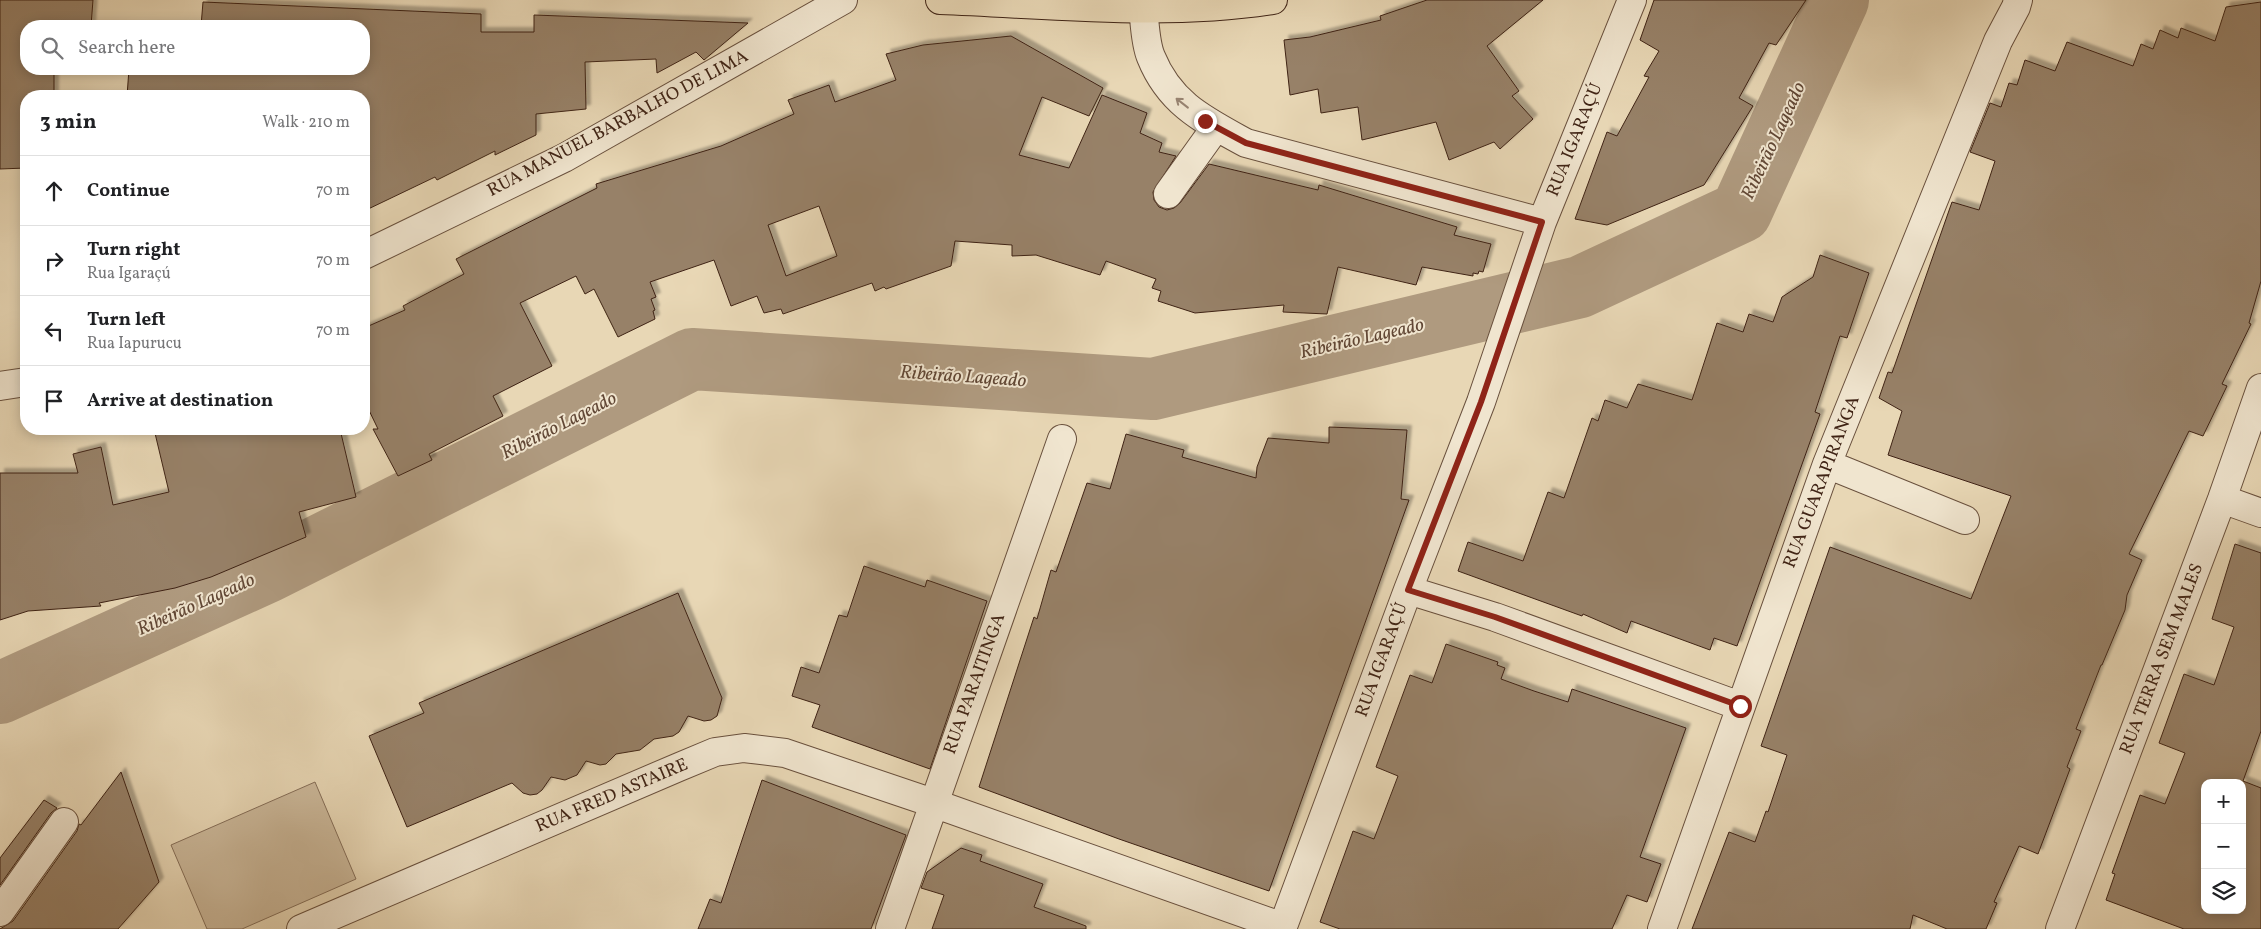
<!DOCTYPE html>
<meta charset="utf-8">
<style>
body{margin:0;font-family:Vollkorn,serif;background:#f6f6f6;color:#202124}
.controls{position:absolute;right:15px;bottom:15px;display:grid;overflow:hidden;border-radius:10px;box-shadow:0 2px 12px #0003}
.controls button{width:45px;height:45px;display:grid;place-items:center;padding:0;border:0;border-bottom:1px solid #e0e0e0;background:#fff;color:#202124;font:25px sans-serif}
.stop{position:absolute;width:15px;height:15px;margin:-11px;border:4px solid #8f2418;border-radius:50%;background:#fff}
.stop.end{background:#8f2418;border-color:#fff;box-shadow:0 1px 5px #0008}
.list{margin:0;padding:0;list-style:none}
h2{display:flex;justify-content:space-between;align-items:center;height:65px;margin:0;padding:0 20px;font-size:21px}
h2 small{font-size:16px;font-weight:400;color:#757577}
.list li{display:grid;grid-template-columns:32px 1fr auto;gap:15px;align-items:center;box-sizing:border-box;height:70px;padding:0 20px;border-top:1px solid #e0e0e0}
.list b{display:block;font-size:19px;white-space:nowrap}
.list p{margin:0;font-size:16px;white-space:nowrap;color:#757577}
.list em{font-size:16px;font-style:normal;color:#757577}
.icon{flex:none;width:28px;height:28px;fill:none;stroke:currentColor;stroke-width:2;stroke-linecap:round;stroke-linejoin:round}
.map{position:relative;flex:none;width:2261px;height:929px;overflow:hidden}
.search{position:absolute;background:#fff;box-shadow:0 2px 12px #0003;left:20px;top:20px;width:350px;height:55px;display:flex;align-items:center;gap:12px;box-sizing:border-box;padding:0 18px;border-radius:20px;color:#757577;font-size:19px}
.panel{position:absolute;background:#fff;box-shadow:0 2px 12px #0003;left:20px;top:90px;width:350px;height:345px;border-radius:20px}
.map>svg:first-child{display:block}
</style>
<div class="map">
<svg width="2261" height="929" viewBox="0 0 2261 929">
<defs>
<filter id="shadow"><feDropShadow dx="4.5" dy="-4.5" stdDeviation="1" flood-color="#0004"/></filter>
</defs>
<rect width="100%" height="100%" fill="#e8d7b5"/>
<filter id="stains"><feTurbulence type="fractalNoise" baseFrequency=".004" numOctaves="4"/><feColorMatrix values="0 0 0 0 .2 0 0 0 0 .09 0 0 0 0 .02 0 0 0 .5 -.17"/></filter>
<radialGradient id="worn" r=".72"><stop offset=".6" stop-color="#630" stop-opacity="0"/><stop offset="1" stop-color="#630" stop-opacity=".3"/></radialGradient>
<path fill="#cbb89a" stroke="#856e58" d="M315,782L356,879L242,929H207L171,845Z"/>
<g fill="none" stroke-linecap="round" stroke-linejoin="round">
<path stroke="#af9a7f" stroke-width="62" d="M0,693L267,572L692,359L1153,389L1580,287L1741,212L1838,0"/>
</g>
<path fill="#978168" stroke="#3f2315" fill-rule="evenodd" filter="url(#shadow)" d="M0,0H93L91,26H26V69H54V96H26V168L0,169Z
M1427,0H1543L1487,46L1519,91L1512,96L1533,119L1500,149L1494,142L1449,160L1436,122L1362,140L1358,107L1321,113L1318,89L1290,95L1284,40L1310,37L1381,20L1380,16Z
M1654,0H1806L1776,45L1769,43L1739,98L1753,106L1704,185L1607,225L1575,219L1607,132L1617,136L1649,77L1644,76L1659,51L1640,40Z
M203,2L481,14V32H534V15L748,23L704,60L696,52L657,73L656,59L585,62L586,109L536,114V135L495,155V151L437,180L435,177L364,211V96H127L129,69H364V26H201Z
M2261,2V281L2249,323L2251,324L2222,384L2227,386L2203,436L2189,431L2129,554L2142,560L2127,595L2125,610L2102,665H2101L2076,729L2081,731L2067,767L2070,769L2038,854L2019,846L1994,902L1997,903L1986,929H1947L1913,915L1910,929H1692L1729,832L1755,842L1766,811L1768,812L1787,755L1761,746L1830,547L1971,599L2011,496L1888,455L1902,411L1879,398L1888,372L1892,373L1952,202L1979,210L1995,161L1970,152L1990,103L2001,107L2009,83L2017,85L2025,60L2055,71L2067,42L2133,66L2141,44L2153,49L2160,30L2178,38L2181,28L2215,41L2226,7Z
M1011,36L1103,88L1089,116L1042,97L1019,155L1069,168L1102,95L1147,113L1140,133L1162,143L1159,152L1176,156L1153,192L1154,200L1159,207L1167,210L1174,208L1180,203L1209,164L1318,190L1319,185L1457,227L1454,235L1491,244L1483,272L1479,271L1478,274L1473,273V276L1422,267L1416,285L1338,267L1327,314L1283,312L1284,305L1195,313L1158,301L1161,291L1152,288L1156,279L1106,261L1100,275L1036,255L1012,256V245L955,241L951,266L886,289L884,287L875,291L872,283L783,314L781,309L764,313L757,296L731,306L714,260L650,282L656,297L651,299L655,310L653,311L655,319L618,337L594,289L585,294L576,276L520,303L552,366L493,396L503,416L429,454L432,460L398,476L373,429H378L364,400V328L405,310L403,306L464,274L456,259L597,188L596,184L721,146L794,114L788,100L829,85L835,102L896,80L886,54L923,45ZM819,206L837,256L786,276L768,225Z
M1820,255L1869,273L1847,338L1840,336L1815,412L1820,414L1737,646L1714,638L1710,650L1631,621L1627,633L1583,614L1582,616L1458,571L1468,542L1523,561L1548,492L1564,498L1592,418L1598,421L1605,400L1627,408L1638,384L1692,400L1717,323L1743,332L1749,314L1773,322L1782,297L1813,277Z
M1329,427L1407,430L1401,499L1409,500L1269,891L1119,839L979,787L1034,617L1037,619L1051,570L1056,572L1087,483L1110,489L1126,434L1184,450L1182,457L1256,478L1257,467L1268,438L1329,443Z
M154,429H340L356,497L299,512L306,537L211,577L175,588L99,603L101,606L28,611L0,620V473H78L73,454L101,447L113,505L169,492Z
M2235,544L2261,553V731L2243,781L2261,788V929H2184L2106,900L2115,874L2112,873L2140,795L2165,804L2185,753L2159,743L2184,674L2214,685L2234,627L2212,619ZM2205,783H2242V910H2205Z
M864,566L925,587L927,580L987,601L930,769L812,727L820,705L792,696L801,667L819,673L839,615L847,617Z
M678,593L722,698L717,716L711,720L704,721L688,716L679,732L673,736L654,739L640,750L616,754L606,764L600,765L586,761L577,775L565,780L551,777L542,790L537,794L530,795L523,793L512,783L407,827L369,736L424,713L419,703Z
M1446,644L1498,662L1497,665L1505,668L1501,679L1534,691L1568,702L1572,689L1686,728L1640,857L1661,864L1647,902L1627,895L1612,929H1340L1320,922L1353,831L1374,839L1398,776L1376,767L1410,675L1432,683Z
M121,772L159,882L118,929H0L13,921L77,831L79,824L81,825Z
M762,780L906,835L871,929H698L710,899L721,903Z
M44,800L57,808L51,813L0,885V858Z
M961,848L982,855L980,861L1043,884L1034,907L1086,926V929H932L944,895L921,888L927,872Z"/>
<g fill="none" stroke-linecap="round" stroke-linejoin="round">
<g stroke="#69503d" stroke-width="30">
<path id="minor" d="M1143,8C1145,23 1145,43 1151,57C1170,104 1204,120 1246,143L1542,222
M1168,194L1216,127
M364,255L564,158L843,0
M0,386L26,382
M1827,464L1965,520
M2222,499L2261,513
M1408,590L1495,617L1740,706
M0,912L64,822
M301,929L679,767L715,752L744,748L785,753L933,803L1283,927
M890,929L1062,439
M1282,929L1408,590L1481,402L1542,222L1632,0
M1662,929L1827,464L1998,41L2016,7L2018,0
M2060,929L2222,499L2261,388"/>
</g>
<g stroke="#3f2315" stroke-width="30">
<path id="major" d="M940,0C1050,4 1164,17 1273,0"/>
</g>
<use href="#minor" stroke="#f0e5cf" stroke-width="28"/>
<use href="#major" stroke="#e8d7b5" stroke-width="28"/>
</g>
<defs><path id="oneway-shaft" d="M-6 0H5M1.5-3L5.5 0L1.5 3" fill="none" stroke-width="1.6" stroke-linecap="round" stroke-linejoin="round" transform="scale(1.25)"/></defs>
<use stroke="#988472" href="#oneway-shaft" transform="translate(1182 103) rotate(-142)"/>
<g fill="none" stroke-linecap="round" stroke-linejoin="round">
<path stroke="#8f2418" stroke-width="6" d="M1205,121L1246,143L1542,222L1481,402L1408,590L1495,617L1740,706"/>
</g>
<g text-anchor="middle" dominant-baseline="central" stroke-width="4" stroke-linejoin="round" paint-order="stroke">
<g font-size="18" fill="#3f2315" stroke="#f0e5cf">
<text transform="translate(618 124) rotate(-28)">RUA MANUEL BARBALHO DE LIMA</text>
<text transform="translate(1575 140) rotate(-68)">RUA IGARAÇÚ</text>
<text transform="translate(1822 482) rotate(-69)">RUA GUARAPIRANGA</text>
<text transform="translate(2162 659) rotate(-69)">RUA TERRA SEM MALES</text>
<text transform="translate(1382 660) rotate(-70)">RUA IGARAÇÚ</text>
<text transform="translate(975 684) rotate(-70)">RUA PARAITINGA</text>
<text transform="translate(612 796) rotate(-23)">RUA FRED ASTAIRE</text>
</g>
<g font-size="19" font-style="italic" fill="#614735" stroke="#f0e5cf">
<text transform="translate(1774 141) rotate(-65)">Ribeirão Lageado</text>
<text transform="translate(1362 339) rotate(-13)">Ribeirão Lageado</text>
<text transform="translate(963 377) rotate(4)">Ribeirão Lageado</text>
<text transform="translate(559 426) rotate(-27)">Ribeirão Lageado</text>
<text transform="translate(196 605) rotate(-24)">Ribeirão Lageado</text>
</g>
</g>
<rect width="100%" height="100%" filter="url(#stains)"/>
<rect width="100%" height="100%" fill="url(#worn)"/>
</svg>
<div class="controls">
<button>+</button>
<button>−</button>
<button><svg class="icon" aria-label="layers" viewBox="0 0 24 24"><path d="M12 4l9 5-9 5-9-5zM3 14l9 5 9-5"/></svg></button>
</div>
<div class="stop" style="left:1740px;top:706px"></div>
<div class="stop end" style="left:1205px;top:121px"></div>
<div class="search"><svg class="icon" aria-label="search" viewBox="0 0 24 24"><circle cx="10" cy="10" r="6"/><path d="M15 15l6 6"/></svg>Search here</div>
<section class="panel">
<h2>3 min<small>Walk · 210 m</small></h2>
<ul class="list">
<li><svg class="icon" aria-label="ahead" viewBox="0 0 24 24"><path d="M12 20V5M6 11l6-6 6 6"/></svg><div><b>Continue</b></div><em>70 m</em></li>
<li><svg class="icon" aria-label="right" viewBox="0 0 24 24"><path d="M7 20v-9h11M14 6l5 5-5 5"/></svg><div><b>Turn right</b><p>Rua Igaraçú</p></div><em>70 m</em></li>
<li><svg class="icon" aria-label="left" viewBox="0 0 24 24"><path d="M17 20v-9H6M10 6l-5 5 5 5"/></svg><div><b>Turn left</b><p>Rua Iapurucu</p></div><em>70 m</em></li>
<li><svg class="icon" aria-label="arrive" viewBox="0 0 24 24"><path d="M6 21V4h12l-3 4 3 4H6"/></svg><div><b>Arrive at destination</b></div></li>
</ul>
</section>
</div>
